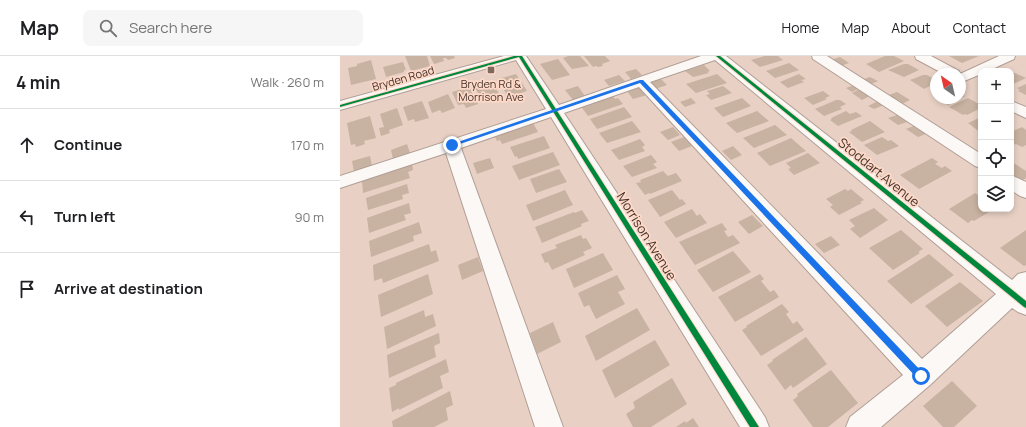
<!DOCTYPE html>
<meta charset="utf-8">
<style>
body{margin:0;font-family:Manrope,sans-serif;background:#f6f6f6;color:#202124}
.controls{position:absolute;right:12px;top:12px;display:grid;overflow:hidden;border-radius:8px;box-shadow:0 2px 6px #0003}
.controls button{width:36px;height:36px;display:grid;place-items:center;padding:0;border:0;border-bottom:1px solid #e0e0e0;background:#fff;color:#202124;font:20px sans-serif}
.compass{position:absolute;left:590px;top:12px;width:36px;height:36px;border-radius:50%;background:#fff;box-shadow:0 2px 6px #0003;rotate:326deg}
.stop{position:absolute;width:12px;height:12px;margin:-9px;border:3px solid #1a73e8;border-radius:50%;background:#fff}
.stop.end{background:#1a73e8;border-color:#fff;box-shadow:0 1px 4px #0008}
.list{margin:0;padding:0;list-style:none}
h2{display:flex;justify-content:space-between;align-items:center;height:52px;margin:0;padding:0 16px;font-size:17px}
h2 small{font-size:13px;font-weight:400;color:#757577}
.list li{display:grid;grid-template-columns:26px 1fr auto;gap:12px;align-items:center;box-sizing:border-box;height:72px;padding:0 16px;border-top:1px solid #e0e0e0}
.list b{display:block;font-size:15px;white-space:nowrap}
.list em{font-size:13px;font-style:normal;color:#757577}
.icon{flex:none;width:22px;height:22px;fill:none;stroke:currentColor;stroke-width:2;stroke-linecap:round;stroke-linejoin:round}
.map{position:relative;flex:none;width:686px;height:371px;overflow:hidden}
header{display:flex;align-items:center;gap:24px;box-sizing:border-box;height:56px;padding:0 20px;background:#fff;border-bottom:1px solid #e0e0e0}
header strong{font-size:19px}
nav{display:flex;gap:22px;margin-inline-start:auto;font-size:14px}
.search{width:280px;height:36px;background:#f6f6f6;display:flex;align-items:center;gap:10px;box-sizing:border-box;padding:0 14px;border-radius:8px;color:#757577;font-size:15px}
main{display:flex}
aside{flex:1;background:#fff}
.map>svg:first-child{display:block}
</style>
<header>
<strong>Map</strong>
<div class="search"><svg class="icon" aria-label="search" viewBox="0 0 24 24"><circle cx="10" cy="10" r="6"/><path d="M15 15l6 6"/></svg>Search here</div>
<nav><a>Home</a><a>Map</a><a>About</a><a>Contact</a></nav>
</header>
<main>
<aside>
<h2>4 min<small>Walk · 260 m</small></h2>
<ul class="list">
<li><svg class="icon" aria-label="ahead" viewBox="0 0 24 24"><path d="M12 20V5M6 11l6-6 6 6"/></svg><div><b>Continue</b></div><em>170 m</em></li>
<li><svg class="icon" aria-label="left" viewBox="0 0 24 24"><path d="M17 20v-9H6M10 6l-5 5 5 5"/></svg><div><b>Turn left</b></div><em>90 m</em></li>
<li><svg class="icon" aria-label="arrive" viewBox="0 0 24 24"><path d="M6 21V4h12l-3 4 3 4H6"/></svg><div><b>Arrive at destination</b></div></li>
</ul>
</aside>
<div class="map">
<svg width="686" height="371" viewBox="0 0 686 371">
<rect width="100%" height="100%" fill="#e8d0c4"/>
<path fill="#c8b2a1" d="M65,0H87L90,10L71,15Z
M90,0H114L115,2L108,4L106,2H103L104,5L94,8Z
M228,0H240L249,10L232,13L223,2Z
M244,0H265L270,5L262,8L263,10L258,11L256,10L253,11Z
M425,0H438L443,4L420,11L411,4Z
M545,0H554L564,5L539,16L526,8Z
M609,0H639L622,7Z
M500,1L509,7L501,10L491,4Z
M218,3L230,19L212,24L200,8Z
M31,4L36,23L11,29L8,12L17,10V8Z
M63,6L66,14H64V16L46,21L43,11Z
M449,7L459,14L435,22L426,15Z
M564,8H568L579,14L564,21L548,14Z
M364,9L370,15L367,16L369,17L353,21L345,15Z
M296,13L302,19L291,23L285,16Z
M671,17H675L686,22L671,29Z
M176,18L187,35L168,41L158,23Z
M377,18L387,27L356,37L346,28Z
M459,18L466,23L461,24L464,26L448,32L440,26Z
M279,19L285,25L269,30L264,24Z
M583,19H587L596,24V27L584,33L570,24Z
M530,21L538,25L529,29L521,24Z
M321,23L327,29L315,33L308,27Z
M151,25L160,39L146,44L144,41L141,42L134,30Z
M686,28V39L678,35L680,34L677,32Z
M514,29L520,32L512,36L506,32Z
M238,30L245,40L233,44L225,34Z
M383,30L392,37L371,44L366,39L370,38L367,35Z
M129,31L138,48L126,52L124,48L118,49L112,36Z
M300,31L307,39L293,43L287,35Z
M520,33L530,40L522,44L512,37Z
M483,35L490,40L485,42L487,43L473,49L464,42Z
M557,36L570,44L560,49L546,40Z
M620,37L625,40L608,49L597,42H620Z
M108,38L115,52L102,57L100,54L92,57L88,46Z
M272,39L275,43L278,42L283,48L248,60L240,49Z
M351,42L356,47L345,51L340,46Z
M402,42L411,50L383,61L374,52Z
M628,42L641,49L640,51L641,52L627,59L625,58L623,59L609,51Z
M496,44H500L506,48L500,51L502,53L484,60L475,53Z
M82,45L89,62L75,66L74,63L68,65L63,51Z
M538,45L544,49L534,53L528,50Z
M284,51L292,61L257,73L250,63Z
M57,52L63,69L49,74L50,77L41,80L39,72L44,71L40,58Z
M417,55L429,65L397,77L386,67Z
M506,55L510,58L516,56L522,60L498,70L490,64L492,63L491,62Z
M557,59L567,66L558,69L548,62Z
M30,60L36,82L24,85L25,88L16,91L15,88L11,89L7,67Z
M641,61V77L628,67Z
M192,65L198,76L162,88L160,84L157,85L154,79Z
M292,65L301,76L267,87L259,77Z
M530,65L545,76L522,86L509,76L512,75L511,74Z
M435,69L447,79L414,92L403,82Z
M576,69L588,77L578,81L566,73Z
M333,71L340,79L328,84L320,76Z
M682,71L686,74V89L682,91L676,88L673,89L671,88V76Z
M204,80L210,92L178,103L177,100L175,101L170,91Z
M344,81L352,90L339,95L331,86Z
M542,81L548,85L551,84L559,90L537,99L524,89Z
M451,82L466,95L430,110L417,97Z
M300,83L305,89L302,91L305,95L279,104L271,94Z
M67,88L70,97L53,103L51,94Z
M393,90L402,99L391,104L382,95Z
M213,96L220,109L179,124L172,110Z
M468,97L480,107L454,119L448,113L451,112L446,107Z
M311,99L317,106L313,108L317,112L292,121L283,110Z
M30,100L32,110L14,116L12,105Z
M150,102L154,112L137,118L133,107Z
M592,102L598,106L595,108L602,112L605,110L612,115L579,133L560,119Z
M672,106L686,115V122L681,125L671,118V107Z
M72,108L73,114L68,116L70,122L23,137L22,124Z
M219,113L227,126L196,137L190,123Z
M323,115L328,120L336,117L342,125L310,138L309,137L305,139L296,127L301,126L300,124Z
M67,128L69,137L62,139L63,143L28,154L26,142Z
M505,133L508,135L511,133L524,144L520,146L522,147L499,159L490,151L493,149L486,143Z
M225,134L233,149L193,165L186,149Z
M332,134L340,144L342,143L346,148L320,161L308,144Z
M635,137L641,141V153H654L634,165L632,164L628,167L609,153Z
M69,147L71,157L64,159L66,164L29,177L27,162Z
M534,152L548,164L520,182L510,173L515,170L509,164Z
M352,153L357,160L360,158L367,167L336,182L324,166Z
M242,154L249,165L241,168L242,170L202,187L195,171L234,156L235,157Z
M412,159L423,170L409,178L398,166Z
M79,166L82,177L73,180L74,185L31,201L29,185Z
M382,167L387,174L384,175L388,181L393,179L400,187L355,209L339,186Z
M561,174L583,193L578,196L580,197L553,214L529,192Z
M686,174V209L684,210L660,192Z
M241,179L243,183L246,182L252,192L243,196L245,199L212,214L208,206L205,207L201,198L217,192L215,189Z
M491,180L500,189L484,197L475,188Z
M89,188L91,196L96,194L99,205L43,227L42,222L34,225L33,209Z
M393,195L411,216L373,236L357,214Z
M263,197L273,214L234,232L226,213Z
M589,198L614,219L571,248L547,225Z
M138,201L143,215L122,224L118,209Z
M88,218L93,238L41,261L38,239Z
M420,218L424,223L421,225L430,236L434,234L439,241L395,266L378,241Z
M277,219L285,233L278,236L285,248L256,263L249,249L244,251L238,237Z
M620,226L643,245L607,271L585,250Z
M442,248L449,256L446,258L453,268L457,265L464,274L421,300L402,274L407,271L406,270Z
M297,252L310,274L256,305L245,280Z
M84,254L85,261L93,258L96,270L47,293L44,271Z
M213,266L221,286L197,298L190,277Z
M99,277L100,287L94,290L96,301L49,322L47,299Z
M466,281L487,308L453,332L451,329L445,334L427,309L433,305L432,304Z
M315,284L330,309L275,342L262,314Z
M106,303L109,316L100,320L103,332L59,354V352L52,356L49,332L56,329V327Z
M491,314L518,347L488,371H473L453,344L458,340L457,338Z
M332,322L347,348L311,371H293L286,358L295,352L293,346Z
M612,325L637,350L614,371H603L583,350Z
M110,335L113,349L106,352L108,364L94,371H53L52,365Z
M353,362L359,371H336L345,365L346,367Z"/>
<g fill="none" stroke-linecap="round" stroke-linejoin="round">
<g stroke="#b09e95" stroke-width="2">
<path id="minor" d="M164,0H186L219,49L361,0H386L672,224L678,218L686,216V259L678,256L672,252L590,329L541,371H506L510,361L563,319L299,31L224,57L425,361L429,371H400L211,61L121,92L223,371H195L106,97L0,132V120L206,53L176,4L0,54V45ZM375,4L656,238L582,303L310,26Z
M472,0H487L641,98V112L635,110L473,3Z
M575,0H591L619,15L620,18L659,0H675L674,3L648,15H641V18L622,26H620V18H604L576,3Z
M671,45L686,51V62L671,55Z
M671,119L686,126V142L680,140L671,134Z"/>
</g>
<use href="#minor" fill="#fcf8f6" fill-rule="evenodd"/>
<g stroke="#fed9c8" stroke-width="2">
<path id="cycleway" d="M174,0H182L419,371H410L179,1L0,51V49Z
M376,0H380L686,245V252L684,251Z"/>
</g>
<use href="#cycleway" fill="#00873e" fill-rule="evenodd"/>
</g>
<path fill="#1a73e8" d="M300,24H303L583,317L585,320L583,323L581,324L578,323L300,27L114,90L109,89Z"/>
<rect fill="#7d695f" stroke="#fed9c8" stroke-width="1.5" x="147" y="10" width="8" height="8" rx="2"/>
<g text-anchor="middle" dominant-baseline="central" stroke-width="3.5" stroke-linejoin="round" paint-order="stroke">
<g font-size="11" fill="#433229" stroke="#fed9c8">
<text transform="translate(63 22) rotate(-16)">Bryden Road</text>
</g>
<g font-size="11" fill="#433229" stroke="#fed9c8">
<text x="151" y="27">Bryden Rd &amp;<tspan x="151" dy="13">Morrison Ave</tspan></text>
</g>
<g font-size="13" fill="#433229" stroke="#fed9c8">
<text transform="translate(539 116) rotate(39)">Stoddart Avenue</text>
<text transform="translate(307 180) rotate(58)">Morrison Avenue</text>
</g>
</g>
</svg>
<div class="controls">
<button>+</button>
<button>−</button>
<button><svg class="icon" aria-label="locate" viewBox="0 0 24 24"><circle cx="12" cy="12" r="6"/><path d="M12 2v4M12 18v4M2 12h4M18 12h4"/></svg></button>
<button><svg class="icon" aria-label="layers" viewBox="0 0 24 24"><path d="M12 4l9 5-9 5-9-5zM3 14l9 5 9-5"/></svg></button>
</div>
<svg class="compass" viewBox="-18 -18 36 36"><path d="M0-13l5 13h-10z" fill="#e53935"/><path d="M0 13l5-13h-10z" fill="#757577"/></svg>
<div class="stop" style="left:581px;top:320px"></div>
<div class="stop end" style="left:112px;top:89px"></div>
</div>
</main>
